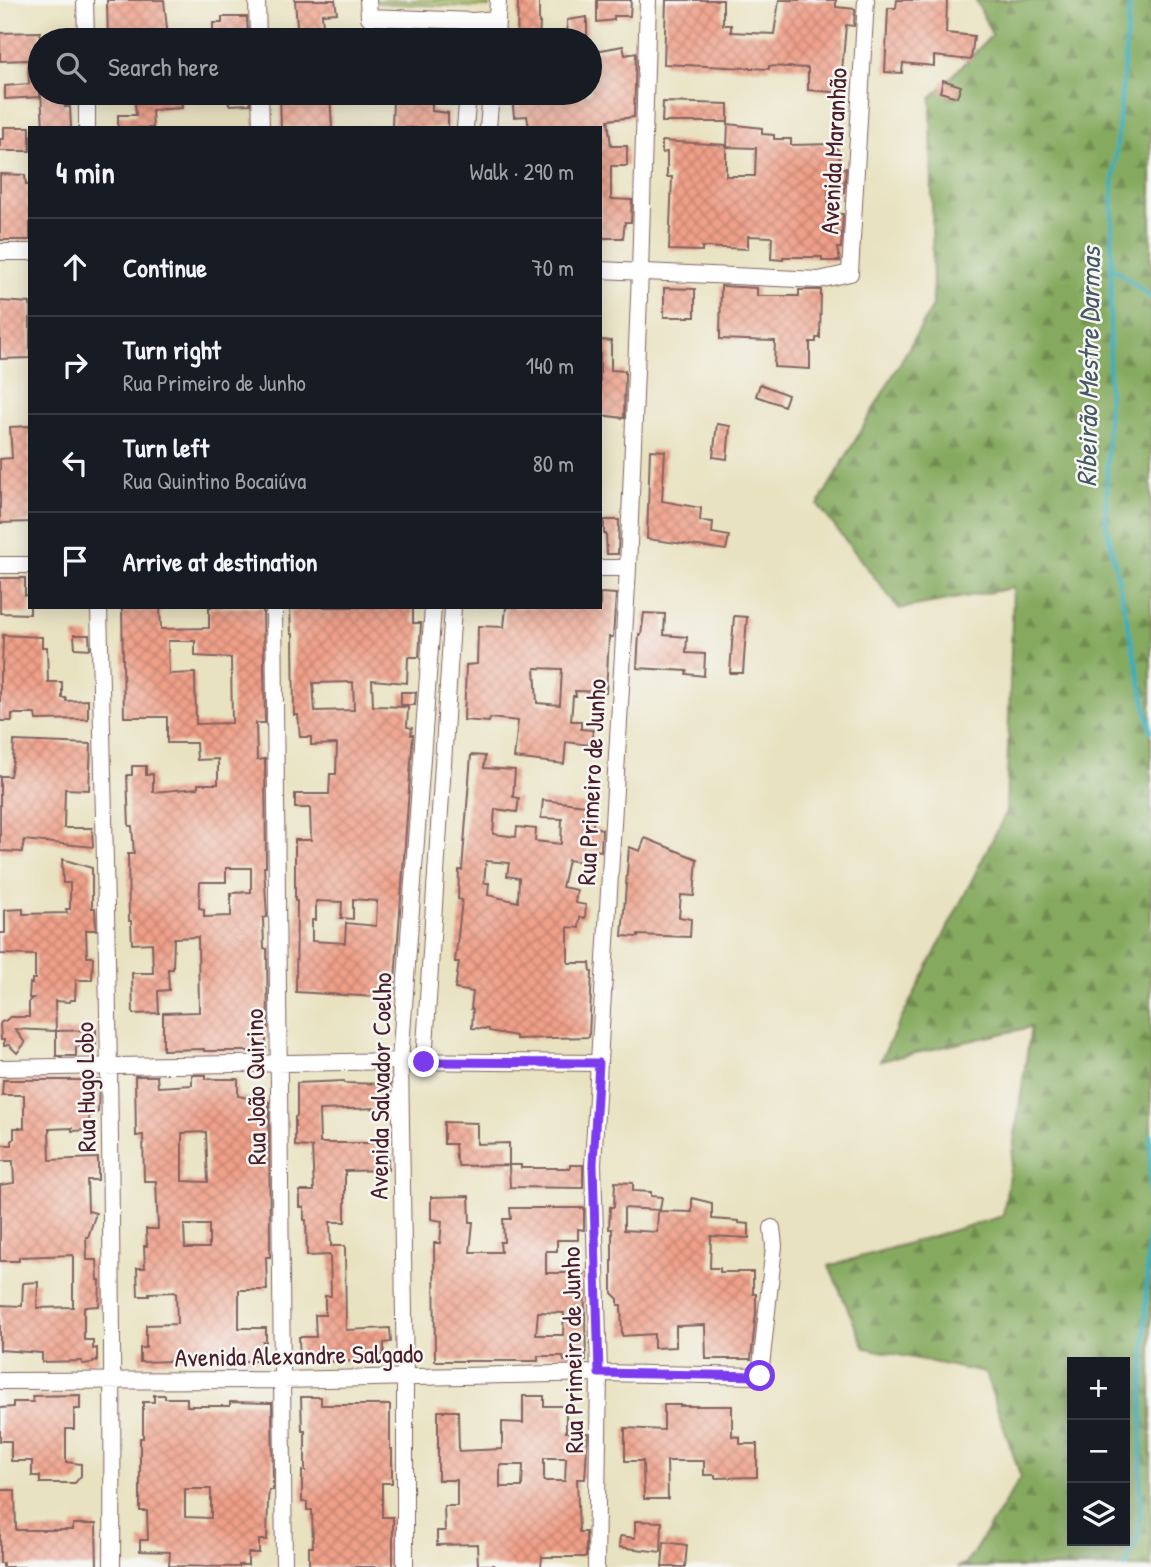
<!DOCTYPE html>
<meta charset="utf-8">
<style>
body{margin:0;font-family:"Patrick Hand",sans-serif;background:#242831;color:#f1f3f6}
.controls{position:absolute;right:21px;bottom:21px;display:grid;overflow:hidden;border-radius:0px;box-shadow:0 4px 18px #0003}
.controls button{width:63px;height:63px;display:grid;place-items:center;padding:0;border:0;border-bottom:2px solid #363941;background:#171b24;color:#f1f3f6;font:35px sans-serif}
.stop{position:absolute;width:21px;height:21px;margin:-16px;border:5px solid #7c3aed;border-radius:50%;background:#fff}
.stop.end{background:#7c3aed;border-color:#fff;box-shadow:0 2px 7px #0008}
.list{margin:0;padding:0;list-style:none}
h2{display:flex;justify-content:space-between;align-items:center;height:91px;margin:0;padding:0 28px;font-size:30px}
h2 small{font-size:23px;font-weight:400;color:#9ea1a6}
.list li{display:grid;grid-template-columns:46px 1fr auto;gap:21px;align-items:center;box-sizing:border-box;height:98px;padding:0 28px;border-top:2px solid #363941}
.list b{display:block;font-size:26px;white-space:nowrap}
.list p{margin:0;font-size:23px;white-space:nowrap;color:#9ea1a6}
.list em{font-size:23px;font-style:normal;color:#9ea1a6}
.icon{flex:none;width:38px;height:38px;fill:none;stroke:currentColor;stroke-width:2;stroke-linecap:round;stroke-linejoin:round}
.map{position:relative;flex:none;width:1151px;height:1567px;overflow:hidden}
.search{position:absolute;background:#171b24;box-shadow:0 4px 18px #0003;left:28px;top:28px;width:574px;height:77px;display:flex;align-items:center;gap:18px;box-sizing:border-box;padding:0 24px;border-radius:38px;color:#9ea1a6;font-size:26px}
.panel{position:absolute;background:#171b24;box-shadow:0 4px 18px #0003;left:28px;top:126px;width:574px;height:483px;border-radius:0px}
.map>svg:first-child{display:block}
</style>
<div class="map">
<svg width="1151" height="1567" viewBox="0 0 1151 1567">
<defs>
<pattern id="forest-firs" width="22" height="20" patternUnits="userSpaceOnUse" patternTransform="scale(1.75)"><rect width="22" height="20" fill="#85aa5f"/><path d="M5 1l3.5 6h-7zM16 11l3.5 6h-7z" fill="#6f8a4f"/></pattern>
<pattern id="park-crowns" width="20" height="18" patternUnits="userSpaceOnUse" patternTransform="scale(1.75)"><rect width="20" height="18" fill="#a7c46b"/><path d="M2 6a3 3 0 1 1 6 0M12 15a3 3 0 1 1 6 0" fill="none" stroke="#91a85d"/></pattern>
<pattern id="building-cross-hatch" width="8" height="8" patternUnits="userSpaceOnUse" patternTransform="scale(1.75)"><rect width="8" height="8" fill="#f0a089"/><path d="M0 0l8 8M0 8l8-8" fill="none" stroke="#c48270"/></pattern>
</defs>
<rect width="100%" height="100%" fill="#f6f6f2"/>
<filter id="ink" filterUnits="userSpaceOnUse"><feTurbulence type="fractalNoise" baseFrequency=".0143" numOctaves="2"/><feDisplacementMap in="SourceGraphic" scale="14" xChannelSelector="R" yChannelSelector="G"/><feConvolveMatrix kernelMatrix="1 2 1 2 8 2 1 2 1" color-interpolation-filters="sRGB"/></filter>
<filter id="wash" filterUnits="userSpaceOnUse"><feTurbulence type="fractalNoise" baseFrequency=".00686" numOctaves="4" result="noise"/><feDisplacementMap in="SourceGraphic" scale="28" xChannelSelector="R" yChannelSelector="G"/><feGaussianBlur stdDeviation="1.57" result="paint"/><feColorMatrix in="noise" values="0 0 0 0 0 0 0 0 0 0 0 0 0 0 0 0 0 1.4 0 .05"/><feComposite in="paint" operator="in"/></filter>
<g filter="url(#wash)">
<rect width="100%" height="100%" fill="#e9e2c1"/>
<path fill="url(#forest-firs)" stroke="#686445" stroke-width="2" fill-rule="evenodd" d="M976,0H1151V1567H957L966,1564L1021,1477L985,1373L865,1348L829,1266L1003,1216L1031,1027L880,1061L1006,813L1013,588L899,609L818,505L933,306L931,98L992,35ZM1072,1362H1125V1541H1072Z"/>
<path fill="url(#park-crowns)" stroke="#78724b" stroke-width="2" d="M376,0H489V7H476L376,3Z"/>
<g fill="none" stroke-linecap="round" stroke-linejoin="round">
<path stroke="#3dadb9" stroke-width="4.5" d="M1130,0L1113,187L1106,523L1151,731
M1111,266L1151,297
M1125,1567L1139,1534L1151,1135"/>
</g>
<g id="blocks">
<path fill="url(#building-cross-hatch)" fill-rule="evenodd" d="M107,0H164L168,38H165L166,40H108Z
M295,0H335L337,13L322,14L324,37L298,39Z
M518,0H539V23H540L539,40H517Z
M597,0H631L630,16H614V20L597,22Z
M666,0H723V25H731V32L774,34L779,0H836V7L855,9L854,26L846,25L842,71H844L843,93L808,90V68L769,66V69L664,64Z
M897,0H947L946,33L974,36L971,60L934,56V66L903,63L902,73L885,72L888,8H896Z
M222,17H247L248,40H213V23H222Z
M587,17V40H568L567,20Z
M373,28L453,31V40H373Z
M40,32V97L5,99V86L29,84L28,60L0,61V33Z
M623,46L625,55L636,53L634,117L608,120L611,146H627V166H611V199L632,200L631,222H625L623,238H600V128H529L527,116L514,117L512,96L533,93H590V52Z
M943,80L961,86L957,97L940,92Z
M41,93H65V107H70L71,128H43Z
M134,93H181L182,108L152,110L153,128H118V115H136Z
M228,93H250V104L229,105Z
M280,93H330L332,128H281Z
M404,93H432V111L448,113V128H392L393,99H404Z
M663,102L728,104V122H662Z
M728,124L762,128V134L774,135V139H791V145L833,144L839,151L840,168H846L844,192H828V214H843L841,248H837L840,261H822V257H783V260L771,259L772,237L748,236V249L702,247V251L669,250L672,177H667V152L662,153V141L726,145V176H755L756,148L727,147Z
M4,127H30V151H0V139H4Z
M0,174L25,175L26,185H30V240H0Z
M721,286L757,288V296H799V290H821L820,338H816V342H810V369L774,367L775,341L720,339Z
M664,288L695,289V317H664Z
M0,301L30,303V358L0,359Z
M600,340L611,341V370L625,371L624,418L600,415Z
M760,384L788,395L784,406L756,396Z
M717,424L730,426L727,459L713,457Z
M30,426V522L0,523V459L12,458L10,427Z
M650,450L665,451L662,501L701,508L700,521L713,522L712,533L729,536L726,550L647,539Z
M604,520H619L618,554H607L606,534H604Z
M0,578H25V595L30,596V614L0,613Z
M600,593L616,594L613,637H609L606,692L575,691L576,696H573L571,721H581V729L593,730L591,745L566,742L564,764L514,758L518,721L490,718L489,722L464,720L466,665L477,664L478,626L504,627L506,607H600ZM535,668L562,669L560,705L537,703Z
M122,607H160L161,629L209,628V607H263L265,723H256L257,760L265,759L266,867H264L267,917L263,918L264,948L267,949L268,1028H266V1051H204V1049L163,1050V1013L199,1012L198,937L174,938L173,969H168L169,990L158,991L159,1013L133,1014L132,973H153L152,943L132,944L131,921H129L128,854H134L132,826H129L127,775H132V766H146V775L153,774V792L198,788V784H218V759L197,760L196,743H167V717H124ZM168,641H195V656L231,658L232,723L196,724L195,673L169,674ZM226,868H251V892L231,893V916L204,917V909L199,908L200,882H226Z
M290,607H413V623H421L419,657H408L407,683L372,680L373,706L408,707L407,727L412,728L411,735H413L394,993L377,991L376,997L296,992L297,901H295V840H311L310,808H295V794H329L330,774H336L337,744L311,745V737H300L298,715H294L293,634H291ZM353,682L354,710L315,711L313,683ZM353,899L377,901L376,926L346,923L345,943L312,941V920H316V901L342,902L341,918L353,919Z
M644,613L665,614L664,635L687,637L686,653L705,654L704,676L686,674L687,671L637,668L639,634L641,635Z
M734,616L747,617L743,673H730Z
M3,635L42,637V647H47L48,682H62V698H66V701L88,700V719L36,720L35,714H12V721H0V672H2Z
M74,635H89L90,649L75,648Z
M401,692H416L415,705H401Z
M14,741L91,744L89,790L65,789L64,828H92L93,847L24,840L22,852L0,851V776H10L13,761Z
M471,755L485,756L484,768L515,770L513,797L519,798L517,812L495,809L493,834L516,837L517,827L536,829L535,841L561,844L562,819L541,818L543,800L594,806L593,827L602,829L601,851L588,849L586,863L568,860L562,887L577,890L575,903L586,905L585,918L580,917L579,928L568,927V963H590L591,972H592L589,1037L516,1039V1036L489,1031V1029L472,1028L473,1009H471L473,992L455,989L459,962H455L462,900L458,899L459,870H462ZM486,861L509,863L507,876L519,878L518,902L488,895L489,883H484Z
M645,838L697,859L694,896L681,895L679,917L691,919L690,937L638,935V937L622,936L629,847L640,851Z
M62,859L92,868V908H95L96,930H86L87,957H93L92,980H76L75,1000H71L70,1002L55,1001L56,1031L15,1029L25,1043L17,1053L9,1045L4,1046V1040H1L0,1025L1,1022L5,1021L10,1017H29V1001L33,998H29L30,983L32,984V979H35V955L0,954V933H5V910L23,909V914L67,913L66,909H70V883H63Z
M96,1030V1045L76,1047V1056H56V1031Z
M192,1075H206V1079H238V1096L269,1102L270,1257H266L267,1290H239V1328H266V1342H263V1354H259V1361H244V1356L208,1355V1358H175V1361L140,1362V1348H146V1325L177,1324L176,1292L149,1293V1296H138L137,1268H145L144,1246H147L146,1229H158L156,1181H144L143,1135L136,1136L135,1076H157L158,1087L192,1085ZM206,1132L208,1182L182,1181V1133ZM184,1225H209V1248H185Z
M3,1080H99L98,1112L89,1116L90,1130L72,1131V1128L49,1129L50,1160L98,1158V1180H87L88,1211L96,1213L88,1237H86L87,1260H97L98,1280H100L99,1306L84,1307V1340H93V1349L97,1348V1361H93V1363L82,1364V1361L42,1362V1353L0,1350V1305L22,1306L23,1283L38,1282L37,1308L73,1307V1255L19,1257V1261H0V1185L14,1183L13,1161H0V1145H12V1140L14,1139V1128H24V1095H2Z
M344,1081V1083L390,1084L389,1110H379V1108L319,1110L320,1143H388V1170L345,1171V1222H330L331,1246H345L346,1330L390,1328L391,1342L384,1343V1355H361V1361L300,1362L299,1337H316L315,1315H325V1296H331L330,1255L307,1256L306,1220H304V1207H300V1191H314L312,1147L295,1146V1117L297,1116V1083Z
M444,1122L477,1123V1144L509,1143V1165L459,1166L456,1158L455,1144H444Z
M509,1165H521V1168H570V1165H583V1188L510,1187Z
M615,1182L633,1183V1191L651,1192V1196L662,1197L660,1210L624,1208V1230L657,1232L658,1211L692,1212V1198L712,1203V1219L739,1221V1223L749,1224V1238L711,1236L710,1268H720V1272H753V1294H756V1312L751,1359H706L705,1325L676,1326V1347L654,1348V1334L622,1336L621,1305H618V1299L612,1293V1229H609L610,1207H614Z
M469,1196L470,1222H473L470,1252H501L500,1242H504L503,1219H511L510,1208H584V1230L578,1229V1240H557V1251H546V1273H584L586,1361H564L563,1356H538V1361H435L434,1243H440L442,1221L431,1219V1197ZM538,1312L564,1313L563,1335H536Z
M80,1395V1409H74V1429H66V1462L81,1464V1476L75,1483H40V1476H32V1461H11V1441H0V1408L13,1407V1402H33L32,1396Z
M154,1395H165V1398H187V1406H230V1402L272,1403L273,1490H269L268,1501L267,1540H259V1553H248V1565H239V1567L169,1566L170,1552L140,1551V1540H148L147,1511H140V1438H143V1402H154ZM185,1489H211V1518L185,1517Z
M523,1396H544V1406H566V1432L588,1433L585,1479H577L579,1532H586V1557H542L541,1567H493V1565H478L477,1544L437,1545V1531H445L444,1506H457V1480H438V1411H458L459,1451L502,1449V1422L523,1423ZM544,1458H566L565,1481H544ZM500,1465H523L522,1487H500Z
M301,1397H321V1405H390V1449H392V1483H382V1517H393V1567H309V1547H313L312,1510H307V1502H302V1471H305V1431H302Z
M664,1405H682L681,1406H732V1436L740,1437V1444H757V1477L715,1478V1475H704V1461H667L668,1499H644L643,1461H625V1428L664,1430Z
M0,1490H15L16,1530H73V1524H96L97,1567H3V1563H0Z
M635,1521L662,1522L661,1552L619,1547L620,1536L635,1538Z
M664,1542L687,1545L685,1567H662Z"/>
</g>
</g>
<g filter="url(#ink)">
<use href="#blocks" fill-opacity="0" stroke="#826360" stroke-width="2"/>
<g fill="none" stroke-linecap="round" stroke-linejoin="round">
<g stroke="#826360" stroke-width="18">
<path id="minor" d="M85,0L86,40
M257,0L258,40
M368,0L369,17L473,21L497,19
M472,40L473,21
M496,40L498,0
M87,93V128
M260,93L261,128
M465,128L468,93
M488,128L491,93
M0,252H30
M600,270L819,280L850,273L866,0
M0,565H30
M600,568H628
M99,607C107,927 114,1247 112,1567
M274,607L284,1567
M424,1062L453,607
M0,1068L400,1061L599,1063
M0,1381L282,1380L599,1373L760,1376L774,1246L772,1228
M405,1567V1379L400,1061L433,607
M596,1567L599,1373L593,1164L628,568L640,272L648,0"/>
</g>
<use href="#minor" stroke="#fff" stroke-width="16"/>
</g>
</g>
<g fill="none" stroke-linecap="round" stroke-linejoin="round" filter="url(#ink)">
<path stroke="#7c3aed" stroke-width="9" d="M424,1062L599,1063L593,1164L599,1373L760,1376"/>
</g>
<g text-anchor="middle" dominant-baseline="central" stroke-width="5" stroke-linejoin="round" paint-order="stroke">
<g font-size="26" fill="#4a1f2b" stroke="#f6f6f2">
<text transform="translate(833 151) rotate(-87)">Avenida Maranhão</text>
<text transform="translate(591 782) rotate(-87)">Rua Primeiro de Junho</text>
<text transform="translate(380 1086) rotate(-89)">Avenida Salvador Coelho</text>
<text transform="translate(85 1087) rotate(-91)">Rua Hugo Lobo</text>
<text transform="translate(255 1087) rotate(-91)">Rua João Quirino</text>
<text transform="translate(572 1350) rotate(-91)">Rua Primeiro de Junho</text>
<text transform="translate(299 1355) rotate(-1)">Avenida Alexandre Salgado</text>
</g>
<g font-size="28" font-style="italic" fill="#455864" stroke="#f6f6f2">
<text transform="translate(1088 367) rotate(-89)">Ribeirão Mestre Darmas</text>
</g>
</g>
</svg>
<div class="controls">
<button>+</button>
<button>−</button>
<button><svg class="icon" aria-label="layers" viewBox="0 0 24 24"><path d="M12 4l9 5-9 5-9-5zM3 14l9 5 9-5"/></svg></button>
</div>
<div class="stop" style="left:760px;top:1376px"></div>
<div class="stop end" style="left:424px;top:1062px"></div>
<div class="search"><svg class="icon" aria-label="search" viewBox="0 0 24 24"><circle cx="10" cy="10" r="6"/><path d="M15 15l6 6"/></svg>Search here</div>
<section class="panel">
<h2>4 min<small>Walk · 290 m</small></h2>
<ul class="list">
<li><svg class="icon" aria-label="ahead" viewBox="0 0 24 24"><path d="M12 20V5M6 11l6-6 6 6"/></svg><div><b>Continue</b></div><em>70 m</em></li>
<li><svg class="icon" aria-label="right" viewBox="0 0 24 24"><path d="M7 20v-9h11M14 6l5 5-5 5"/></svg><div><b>Turn right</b><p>Rua Primeiro de Junho</p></div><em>140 m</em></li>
<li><svg class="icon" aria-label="left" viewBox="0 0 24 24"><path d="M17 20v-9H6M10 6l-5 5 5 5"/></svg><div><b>Turn left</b><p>Rua Quintino Bocaiúva</p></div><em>80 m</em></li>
<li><svg class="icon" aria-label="arrive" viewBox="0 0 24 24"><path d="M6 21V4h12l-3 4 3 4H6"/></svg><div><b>Arrive at destination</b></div></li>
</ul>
</section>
</div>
